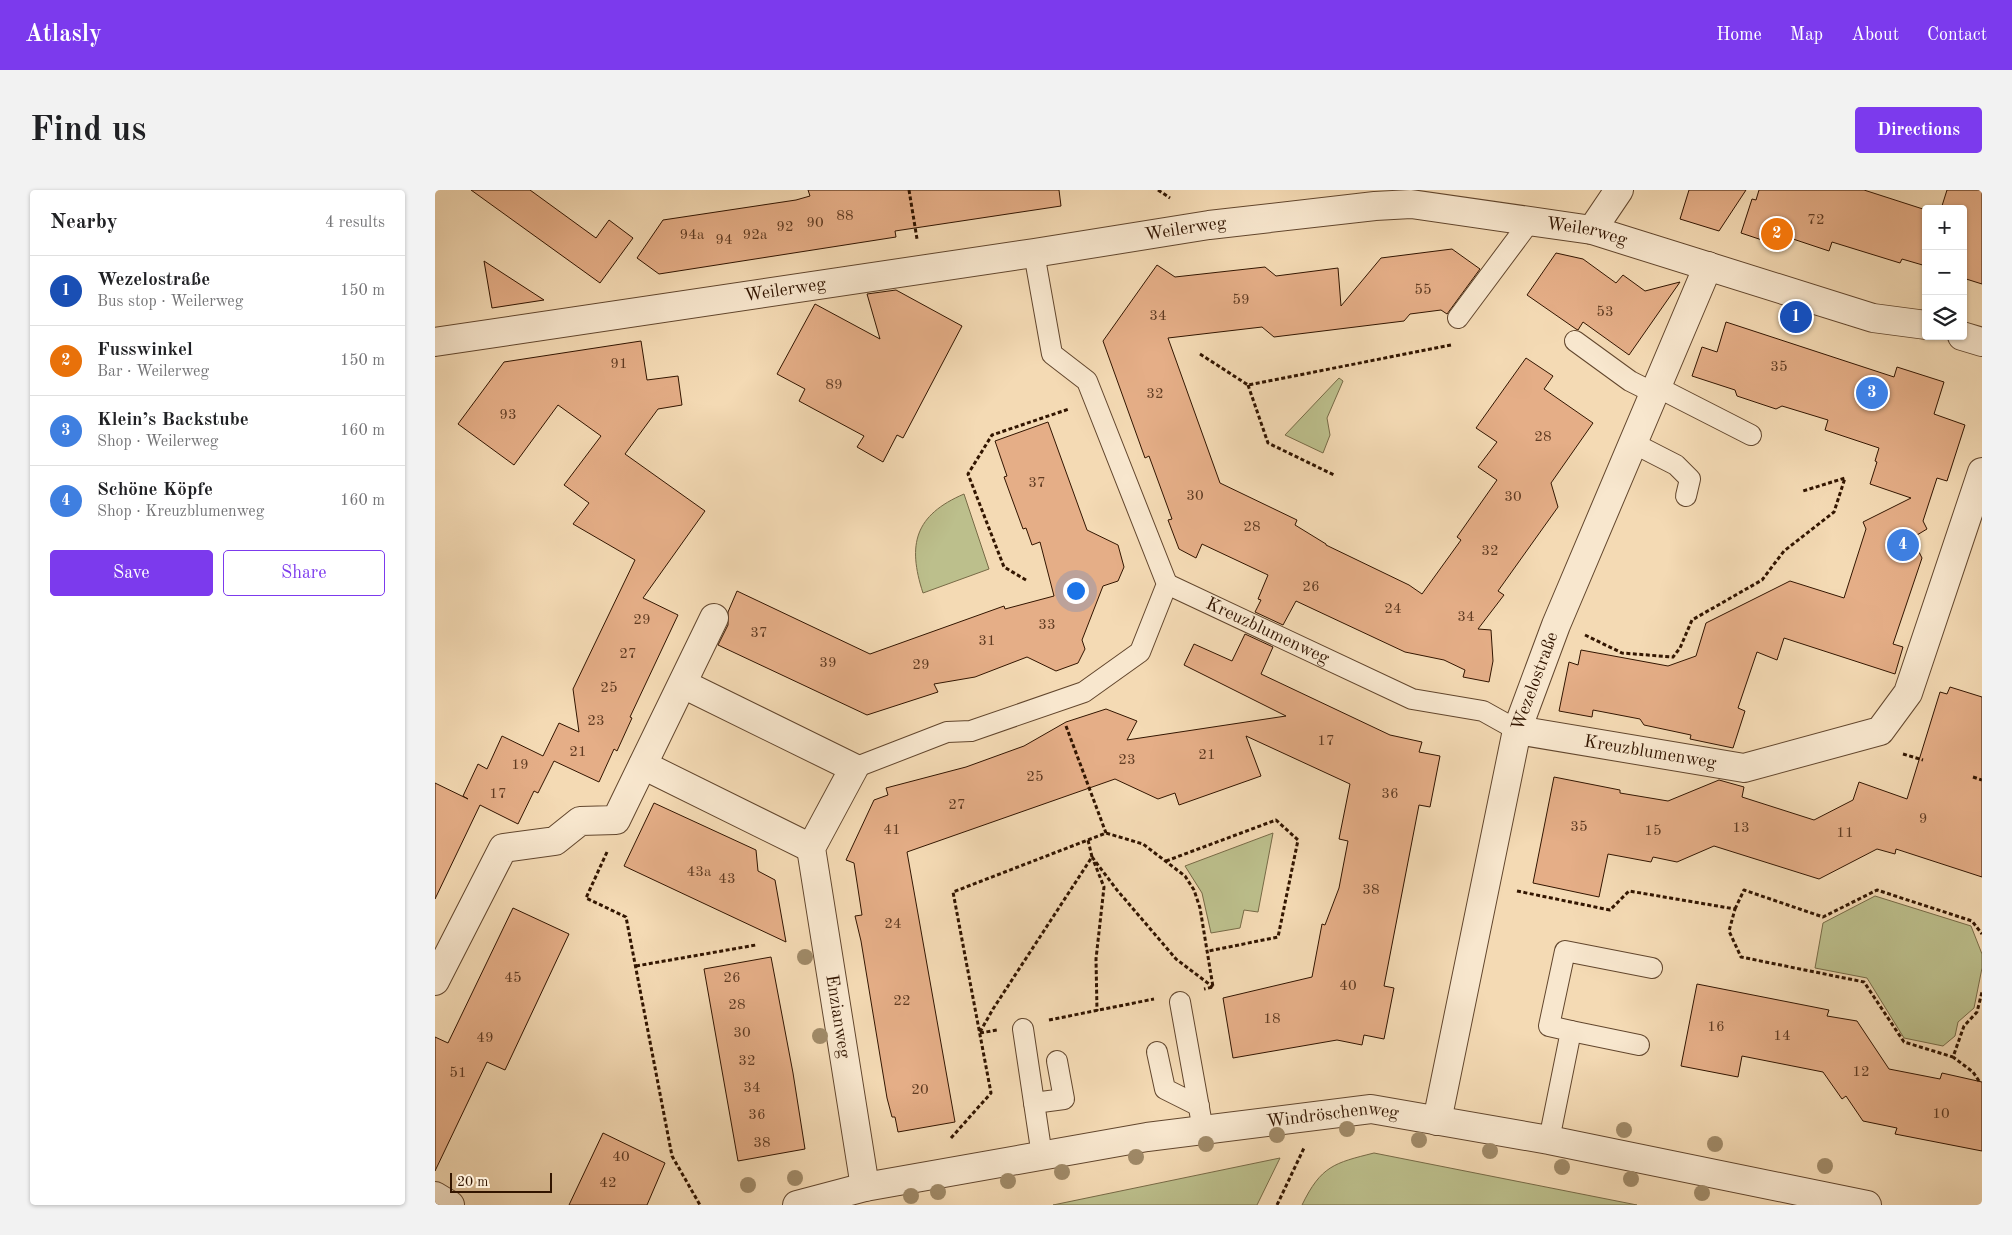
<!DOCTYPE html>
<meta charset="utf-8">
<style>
body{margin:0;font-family:"Old Standard TT",serif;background:#f2f2f2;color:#202124}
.controls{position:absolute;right:15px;top:15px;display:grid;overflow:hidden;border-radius:5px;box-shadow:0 1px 4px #0004}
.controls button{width:45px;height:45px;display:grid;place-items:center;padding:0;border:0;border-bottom:1px solid #e0e0e0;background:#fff;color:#202124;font:25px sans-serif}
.scale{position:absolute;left:15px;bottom:12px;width:102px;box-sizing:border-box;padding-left:5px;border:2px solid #321500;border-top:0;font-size:14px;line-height:18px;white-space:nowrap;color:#321500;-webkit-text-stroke:4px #f8e7ce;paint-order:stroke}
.you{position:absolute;left:640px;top:400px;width:18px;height:18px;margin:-12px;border:4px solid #fff;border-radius:50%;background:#1a73e8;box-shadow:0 0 0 8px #1a73e833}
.badge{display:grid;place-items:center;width:32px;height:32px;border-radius:50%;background:#7c3aed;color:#fff;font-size:16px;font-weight:700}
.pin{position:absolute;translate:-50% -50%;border:2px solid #fff;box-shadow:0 1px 5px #0006}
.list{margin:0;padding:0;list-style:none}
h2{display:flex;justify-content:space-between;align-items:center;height:65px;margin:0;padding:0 20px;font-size:21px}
h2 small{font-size:16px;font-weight:400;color:#757577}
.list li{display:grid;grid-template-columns:32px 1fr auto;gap:15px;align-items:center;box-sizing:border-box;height:70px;padding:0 20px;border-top:1px solid #e0e0e0}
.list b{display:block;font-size:19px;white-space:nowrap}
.list p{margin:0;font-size:16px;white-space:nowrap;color:#757577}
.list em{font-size:16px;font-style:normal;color:#757577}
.actions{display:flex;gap:10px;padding:15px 20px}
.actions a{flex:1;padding:11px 0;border:1px solid #7c3aed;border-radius:5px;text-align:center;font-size:18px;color:#7c3aed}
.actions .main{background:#7c3aed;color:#fff}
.icon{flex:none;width:28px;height:28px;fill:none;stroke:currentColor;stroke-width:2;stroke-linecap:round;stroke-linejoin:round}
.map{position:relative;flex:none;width:1547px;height:1015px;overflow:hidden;border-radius:5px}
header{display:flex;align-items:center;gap:30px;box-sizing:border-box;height:70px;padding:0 25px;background:#7c3aed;color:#fff}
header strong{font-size:24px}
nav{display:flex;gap:28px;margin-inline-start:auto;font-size:18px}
.intro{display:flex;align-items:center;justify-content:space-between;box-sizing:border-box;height:120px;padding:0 30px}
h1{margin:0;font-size:35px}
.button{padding:12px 22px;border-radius:5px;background:#7c3aed;color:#fff;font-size:18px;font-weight:700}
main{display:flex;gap:30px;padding:0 30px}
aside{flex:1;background:#fff;border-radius:5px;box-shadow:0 1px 4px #0004}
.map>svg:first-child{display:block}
</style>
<header>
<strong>Atlasly</strong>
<nav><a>Home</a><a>Map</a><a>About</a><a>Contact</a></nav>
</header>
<div class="intro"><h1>Find us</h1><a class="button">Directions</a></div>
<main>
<aside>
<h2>Nearby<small>4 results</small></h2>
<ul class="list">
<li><span class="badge" style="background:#1a4fb4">1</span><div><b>Wezelostraße</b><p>Bus stop · Weilerweg</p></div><em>150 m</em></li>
<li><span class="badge" style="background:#e8710a">2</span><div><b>Fusswinkel</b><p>Bar · Weilerweg</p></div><em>150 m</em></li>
<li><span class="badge" style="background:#3f7fe0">3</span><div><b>Klein’s Backstube</b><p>Shop · Weilerweg</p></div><em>160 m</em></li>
<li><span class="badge" style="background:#3f7fe0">4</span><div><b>Schöne Köpfe</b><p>Shop · Kreuzblumenweg</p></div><em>160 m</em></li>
</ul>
<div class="actions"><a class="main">Save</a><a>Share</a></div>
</aside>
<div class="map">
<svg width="1547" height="1015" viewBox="0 0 1547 1015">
<rect width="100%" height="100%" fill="#f4dab4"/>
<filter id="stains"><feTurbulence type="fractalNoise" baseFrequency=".004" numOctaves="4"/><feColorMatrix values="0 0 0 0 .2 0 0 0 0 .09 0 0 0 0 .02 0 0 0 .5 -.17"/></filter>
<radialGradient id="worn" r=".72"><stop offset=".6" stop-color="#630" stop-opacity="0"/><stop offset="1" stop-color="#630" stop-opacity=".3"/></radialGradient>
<path fill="#bcbf8c" stroke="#776a46" d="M904,188L908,191L892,228L895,245L888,263L850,245Z
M529,304L554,379L488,403C472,354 480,325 529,304Z
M838,643L823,722L809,720L805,738L776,743L767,703L750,676Z
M1440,706L1536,736L1547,764V778L1539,818L1523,832L1520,846L1508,856L1469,848L1432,788L1380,778L1388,733Z
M939,963L1202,1015H867C886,976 899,973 939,963Z
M845,968L822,1015H618Z"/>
<path fill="#e5ae87" stroke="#321500" d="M36,0H95L161,48L174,30L198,48L165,93Z
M373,0H624L626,16L460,41L461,47L224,84L202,68L228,30L361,10L375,6Z
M1254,0H1311L1284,41L1245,29Z
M1324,0H1429L1491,20V76L1467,69L1465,73L1397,52L1394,61L1352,47L1348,57L1306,43L1317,9L1321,10Z
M1512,0H1547V94L1528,88V19H1506Z
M1017,59L1045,79L1012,124L1006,120L975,124L969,131L839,147L827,137L733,148L785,293L862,330L860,335L891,354V355L974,395L987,404L1026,350L1022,347L1062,290L1043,277L1062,252L1041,238L1091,168L1118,186L1109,199L1158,233L1116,293L1123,317L1063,401L1069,405L1043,439L1056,440L1058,471L1054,492L1028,487L1030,480L1009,470L970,462L861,411L848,435L820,422L826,410L823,409L833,385L767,354L761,368L744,359L733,330L737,329L714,266L710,268L668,151L722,75L740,87L830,77L841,86L903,78L906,116L946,68Z
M1121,63L1148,69L1181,93L1188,85L1210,101L1245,92L1194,165L1148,132L1143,140L1141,139L1092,105Z
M49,71L109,110L57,118Z
M461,100L527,136L468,248L462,245L448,272L422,257L429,246L364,211L370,199L342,184L380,114L445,149L432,104Z
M1291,132L1459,187L1462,177L1509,192L1499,224L1530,235L1512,291L1502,288L1488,331L1492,339L1477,348L1487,368L1458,454L1468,457L1460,484L1349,448L1342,470L1322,462L1303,518L1310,521L1298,558L1255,549L1256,545L1209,535L1205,529L1158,520L1157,527L1124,521L1134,472L1143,475L1146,460L1233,476L1261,466L1271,433L1355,391L1409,408L1431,339L1428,332L1476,308L1435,294L1442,272L1440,271L1444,258L1390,240L1393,230L1347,216L1341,219L1302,206L1300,200L1257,186L1267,157L1282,162Z
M206,151L212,190L243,186L247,215L223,219L190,264L270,321L208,408L243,425L195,527L197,528L182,561L179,559L164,592L119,571L103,603L99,601L83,634L45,615L0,709V593L33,609L28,606L43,574L52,579L67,546L108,566L124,533L144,542L138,499L200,370L138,334L154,313L129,295L166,246L123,215L79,275L23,234L69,172Z
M613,232L652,340L683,355L689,377L683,391L668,396L647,450L650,459L643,473L621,481L592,467L540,487L499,494L503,502L432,525L283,455L293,435V422L302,401L435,464L569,416L570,419L619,406L605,352L597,355L591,338L588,339L569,287L572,286L560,251Z
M810,444L838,457L826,484L955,545L987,552L984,562L1005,566L995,617L984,615L949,796L959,798L949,849L929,845L927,855L902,850L798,868L788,808L877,787L887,734L890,735L904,698L913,651L904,649L915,594L811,546L826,586L744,615L740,603L723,609L680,589L472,662L520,932L463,942L460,927H457L452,908L426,751L420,726L427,725L419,673L411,670L439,610L453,605L451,598L531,577L589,556L631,532L671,519L702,531L692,550L851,526L749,475L759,454L797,471Z
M1515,497L1547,507V687L1461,659L1460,664L1442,659L1384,689L1279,656L1242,672L1218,667L1216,672L1173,664L1164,707L1098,693L1119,587L1185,600V603L1233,611L1284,590L1309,597L1307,607L1379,630L1418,610L1424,592L1472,609L1505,502L1512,504Z
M219,613L321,660L323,681L340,690L351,752L189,676Z
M78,718L134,744L70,880L52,872L0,981V847L13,853Z
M336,767L358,883L370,959L303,971L269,779Z
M1262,794L1394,820L1392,826L1422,831L1454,879L1505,889L1507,883L1547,892V961L1460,944L1462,938L1428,931L1411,906L1407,909L1388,882L1307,866L1303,887L1246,876Z
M168,943L230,973L212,1015H134Z"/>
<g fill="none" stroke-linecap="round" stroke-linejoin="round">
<g stroke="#62462d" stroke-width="22">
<g id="service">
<path d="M1023,128L1096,30"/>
<path d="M1140,151L1195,191L1219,203"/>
<path d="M1222,197L1316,245"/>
<path d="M1198,253L1241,275L1255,289L1251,306"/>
<path id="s1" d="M732,394L977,509L1048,521L1082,540"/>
<path d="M419,578L512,542L536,541L649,502L705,462L732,394L652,191L617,164L599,63"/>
<path d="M745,812L768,940"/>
<path d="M588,839L607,966"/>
<path d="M1136,841L1204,855"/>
<path d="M722,862L730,899L764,916"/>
<path d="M599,913L629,909L622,871"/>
<path d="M1114,950L1136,841L1114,836L1130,761L1217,778"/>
</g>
</g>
<g stroke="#62462d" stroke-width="30">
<g id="minor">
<path d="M1157,40L1184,0"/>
<path d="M1527,146L1547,152"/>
<path id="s2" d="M0,152L599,63L774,35L940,16L976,14L1157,40L1438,128L1491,135"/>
<path id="s3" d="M248,494L419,578L376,658L430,997"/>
<path id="s4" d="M1082,540L1309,578L1445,541L1473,503L1547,282"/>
<path d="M208,575L376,658"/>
<path d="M0,791L68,658L120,651L145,631L181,630L279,428"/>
<path id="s5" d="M1002,931L1082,540L1121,435L1273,76"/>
<path d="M0,1006L15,1015"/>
<path id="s6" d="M362,1015L430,997L712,947L936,919L1114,950L1432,1015"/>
</g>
</g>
<path stroke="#321500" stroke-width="3" stroke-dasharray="4 2.5" stroke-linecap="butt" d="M474,0L482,49
M723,0L735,8
M765,164L813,195L1016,155
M813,195L833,253L899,285
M591,390L569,377L533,284L557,245L634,219
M1150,445L1187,463L1238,467L1245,458L1257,430L1327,390L1349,361L1399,322L1410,288L1368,301
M631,536L671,643
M1468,564L1488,570
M1538,587L1547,590
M172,662L151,708L191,727L237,966L265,1015
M657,667L682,700L741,769L778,797
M731,671L841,630L863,650L843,747L774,761
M659,672L669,697L661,769L662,821
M1082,701L1175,720L1194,701L1300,719L1294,741L1306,767L1429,792L1469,852L1518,867
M1300,719L1309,700L1388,727L1442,700L1537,731L1547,744
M201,776L321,755
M614,830L719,809
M545,842L558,819L657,667L653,650
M545,843L562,840
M1544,891L1538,882L1518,867L1529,836L1542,822L1547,802
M516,948L556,903L518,702L671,643L708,654L750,686L759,700L765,718L778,797L769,799
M842,1015L869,958"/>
<use href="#service" stroke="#f8e7ce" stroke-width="20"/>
<use href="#minor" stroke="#f8e7ce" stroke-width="28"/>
</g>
<g fill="#a08a68">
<circle cx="370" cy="767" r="8"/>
<circle cx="385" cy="846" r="8"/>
<circle cx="912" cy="939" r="8"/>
<circle cx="1189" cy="940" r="8"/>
<circle cx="842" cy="945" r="8"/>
<circle cx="984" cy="950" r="8"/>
<circle cx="771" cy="954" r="8"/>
<circle cx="1280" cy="954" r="8"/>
<circle cx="1055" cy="961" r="8"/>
<circle cx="701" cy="967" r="8"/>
<circle cx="1390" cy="976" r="8"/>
<circle cx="1127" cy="977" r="8"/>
<circle cx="627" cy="982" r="8"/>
<circle cx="360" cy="988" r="8"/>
<circle cx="1196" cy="989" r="8"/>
<circle cx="573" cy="991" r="8"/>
<circle cx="313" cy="995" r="8"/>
<circle cx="503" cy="1002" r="8"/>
<circle cx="1267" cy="1003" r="8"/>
<circle cx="476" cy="1006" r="8"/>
</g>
<g text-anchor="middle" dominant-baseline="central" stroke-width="4" stroke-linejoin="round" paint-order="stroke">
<g font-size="15" fill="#5f3b22">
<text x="410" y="26">88</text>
<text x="1381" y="30">72</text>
<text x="380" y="33">90</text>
<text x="350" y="37">92</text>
<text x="257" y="45">94a</text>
<text x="320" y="45">92a</text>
<text x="289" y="50">94</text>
<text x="988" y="100">55</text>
<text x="806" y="110">59</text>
<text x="1170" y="122">53</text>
<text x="723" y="126">34</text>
<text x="184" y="174">91</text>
<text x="1344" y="177">35</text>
<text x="399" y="195">89</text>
<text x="720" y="204">32</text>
<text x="73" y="225">93</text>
<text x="1108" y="247">28</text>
<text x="602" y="293">37</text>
<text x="760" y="306">30</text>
<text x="1078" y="307">30</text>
<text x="817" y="337">28</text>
<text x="1055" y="361">32</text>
<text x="876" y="397">26</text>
<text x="958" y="419">24</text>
<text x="1031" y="427">34</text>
<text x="207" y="430">29</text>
<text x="612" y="435">33</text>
<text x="324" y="443">37</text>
<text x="552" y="451">31</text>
<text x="193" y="464">27</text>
<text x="393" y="473">39</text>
<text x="486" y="475">29</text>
<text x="174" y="498">25</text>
<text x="161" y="531">23</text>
<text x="891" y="551">17</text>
<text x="143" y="562">21</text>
<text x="772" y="565">21</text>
<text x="692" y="570">23</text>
<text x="85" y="575">19</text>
<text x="600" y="587">25</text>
<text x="63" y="604">17</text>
<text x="955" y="604">36</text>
<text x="522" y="615">27</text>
<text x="1488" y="629">9</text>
<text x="1144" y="637">35</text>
<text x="1306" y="638">13</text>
<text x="457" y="640">41</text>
<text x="1218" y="641">15</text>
<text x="1410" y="643">11</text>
<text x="264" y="682">43a</text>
<text x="292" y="689">43</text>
<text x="936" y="700">38</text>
<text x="458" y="734">24</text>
<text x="78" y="788">45</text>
<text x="297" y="788">26</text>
<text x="913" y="796">40</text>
<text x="467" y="811">22</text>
<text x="302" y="815">28</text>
<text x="837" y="829">18</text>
<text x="1281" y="837">16</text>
<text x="307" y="843">30</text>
<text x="1347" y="846">14</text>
<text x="50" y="848">49</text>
<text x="312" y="871">32</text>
<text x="1426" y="882">12</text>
<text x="23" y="883">51</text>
<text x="317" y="898">34</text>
<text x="485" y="900">20</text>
<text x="1506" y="924">10</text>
<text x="322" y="925">36</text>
<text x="327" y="953">38</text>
<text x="186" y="967">40</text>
<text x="173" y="993">42</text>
</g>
<g font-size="18" fill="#321500" stroke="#f8e7ce">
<text stroke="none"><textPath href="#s2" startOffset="759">Weilerweg</textPath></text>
<text stroke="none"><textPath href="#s2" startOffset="1164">Weilerweg</textPath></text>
<text stroke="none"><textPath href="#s2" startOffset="354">Weilerweg</textPath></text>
<text stroke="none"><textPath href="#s1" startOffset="111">Kreuzblumenweg</textPath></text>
<text stroke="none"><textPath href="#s5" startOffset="451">Wezelostraße</textPath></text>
<text stroke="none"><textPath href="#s4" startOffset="135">Kreuzblumenweg</textPath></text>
<text stroke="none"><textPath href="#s3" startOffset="452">Enzianweg</textPath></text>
<text stroke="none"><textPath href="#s6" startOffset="544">Windröschenweg</textPath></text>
</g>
</g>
<rect width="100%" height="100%" filter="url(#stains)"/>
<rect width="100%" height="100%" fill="url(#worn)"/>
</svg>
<div class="controls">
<button>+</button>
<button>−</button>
<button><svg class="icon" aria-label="layers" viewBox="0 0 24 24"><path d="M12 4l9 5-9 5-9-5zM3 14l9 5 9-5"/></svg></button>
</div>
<div class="scale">20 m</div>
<div class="you"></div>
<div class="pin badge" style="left:1361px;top:127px;background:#1a4fb4">1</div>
<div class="pin badge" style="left:1342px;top:44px;background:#e8710a">2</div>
<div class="pin badge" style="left:1437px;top:203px;background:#3f7fe0">3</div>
<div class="pin badge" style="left:1468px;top:355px;background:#3f7fe0">4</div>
</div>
</main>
